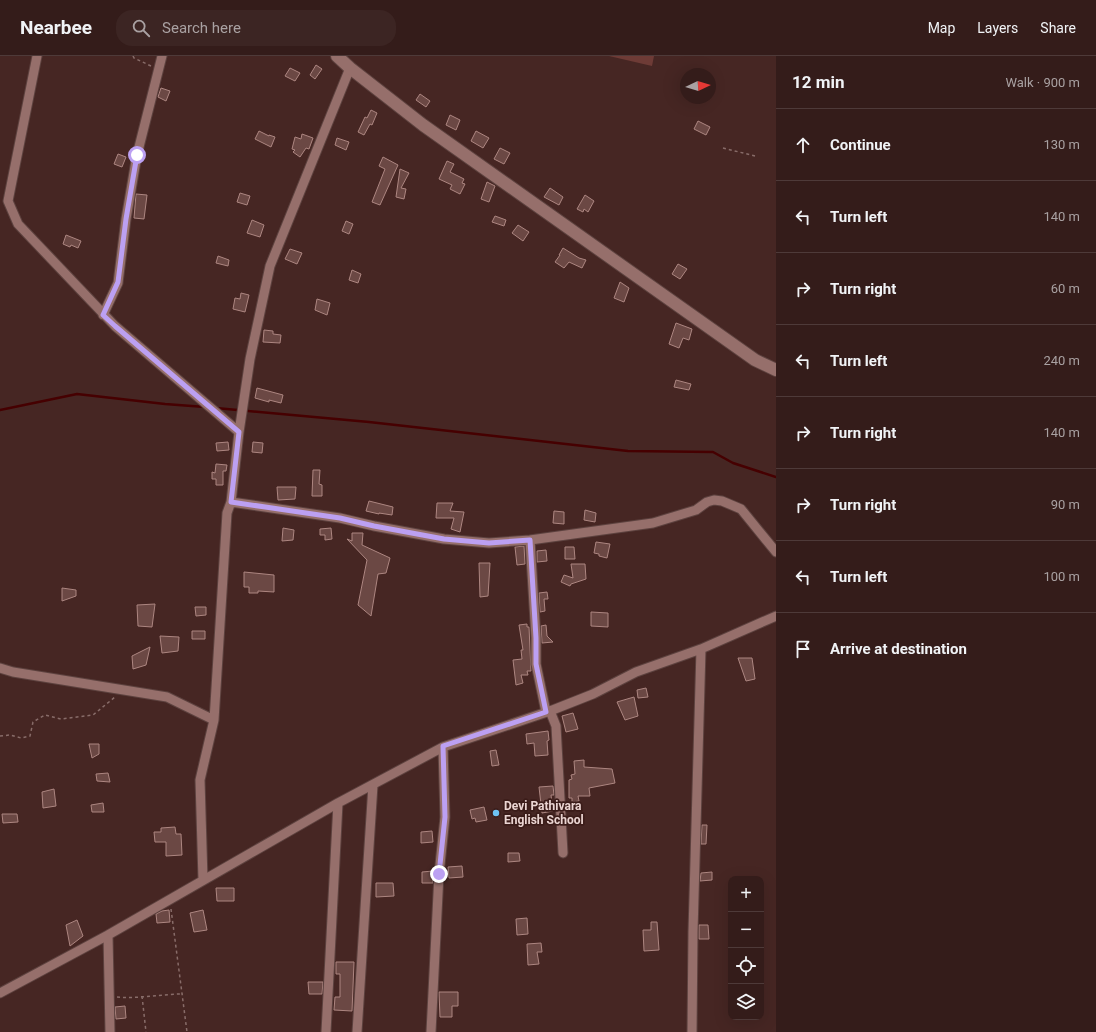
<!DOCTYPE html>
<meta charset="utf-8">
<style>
body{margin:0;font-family:Roboto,sans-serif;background:#3c2523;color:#f1f3f6}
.controls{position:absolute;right:12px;bottom:12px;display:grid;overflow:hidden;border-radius:8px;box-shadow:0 4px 16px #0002}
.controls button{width:36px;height:36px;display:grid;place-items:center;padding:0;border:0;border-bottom:1px solid #4e3a39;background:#341c1a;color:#f1f3f6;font:20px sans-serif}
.compass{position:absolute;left:680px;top:12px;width:36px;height:36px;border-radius:50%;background:#341c1a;box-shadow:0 4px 16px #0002;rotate:86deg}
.stop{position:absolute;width:12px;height:12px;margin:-9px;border:3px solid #bca0f2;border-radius:50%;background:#fff}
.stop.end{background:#bca0f2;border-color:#fff;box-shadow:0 1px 4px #0008}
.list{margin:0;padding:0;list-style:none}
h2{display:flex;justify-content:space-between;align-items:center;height:52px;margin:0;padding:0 16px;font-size:17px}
h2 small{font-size:13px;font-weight:400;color:#a9a1a2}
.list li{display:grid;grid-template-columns:26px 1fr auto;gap:12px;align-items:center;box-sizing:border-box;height:72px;padding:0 16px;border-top:1px solid #4e3a39}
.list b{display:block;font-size:15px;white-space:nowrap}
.list em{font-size:13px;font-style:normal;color:#a9a1a2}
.icon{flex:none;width:22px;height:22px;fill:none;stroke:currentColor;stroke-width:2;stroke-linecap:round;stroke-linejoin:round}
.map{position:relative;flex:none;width:776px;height:976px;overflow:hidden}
header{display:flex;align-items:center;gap:24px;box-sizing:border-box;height:56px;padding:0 20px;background:#341c1a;border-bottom:1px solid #4e3a39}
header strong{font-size:19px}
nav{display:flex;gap:22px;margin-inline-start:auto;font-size:14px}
.search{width:280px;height:36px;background:#3c2523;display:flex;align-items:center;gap:10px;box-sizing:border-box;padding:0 14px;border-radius:16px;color:#a9a1a2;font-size:15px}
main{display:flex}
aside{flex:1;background:#341c1a}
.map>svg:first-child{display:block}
</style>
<header>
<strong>Nearbee</strong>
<div class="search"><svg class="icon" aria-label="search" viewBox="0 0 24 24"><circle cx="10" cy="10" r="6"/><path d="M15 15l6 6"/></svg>Search here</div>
<nav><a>Map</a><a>Layers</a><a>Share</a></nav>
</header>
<main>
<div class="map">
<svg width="776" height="976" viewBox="0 0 776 976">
<rect width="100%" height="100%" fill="#462623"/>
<path fill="#6e3b36" d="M609,0H654L652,10Z"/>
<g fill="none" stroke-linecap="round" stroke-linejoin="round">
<path stroke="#460001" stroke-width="2.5" d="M216,352L369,366L628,395L713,396L733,407L776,421
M0,354L77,338L165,348L205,351"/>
</g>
<path fill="#6b4844" stroke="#ad8681" d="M316,9L322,13L315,23L310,19Z
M290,12L300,17L295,25L285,20Z
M161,32L170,35L166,45L158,41Z
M420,38L430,45L426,51L416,44Z
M371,54L377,57L372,69L370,68L364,79L358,76L365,61L367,62Z
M450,59L460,64L456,74L446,69Z
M698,65L710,71L706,79L694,73Z
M259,75L269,80V79L275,81L271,91L255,83Z
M476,75L489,82L483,92L471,85Z
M302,78L313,82L309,93L306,92L300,101L293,96L295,94L292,93L295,81L301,83Z
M337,82L349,86L346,94L335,89Z
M500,92L510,97L504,108L494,103Z
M118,98L126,101L122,111L114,108Z
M383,101L398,109L380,149L372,146L385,113L379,110Z
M447,105L454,108L450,116L464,123L462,127L465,128L460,138L450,133L452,129L439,123Z
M400,113L409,117L401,132L406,133L404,143L396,141Z
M487,126L495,130L489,146L481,143Z
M550,132L563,141L559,149L544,141Z
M240,137L250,140L247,149L237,146Z
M136,138L147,139L144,163L134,162Z
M585,139L594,145L588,156L584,153L583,156L577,153Z
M495,160L506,164L504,170L492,166Z
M252,164L264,169L260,181L247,177Z
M346,165L353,168L349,178L342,175Z
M518,169L529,176L523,185L512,177Z
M66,179L81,185L78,192L71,189L70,191L63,188Z
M563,192L579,202L586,204L582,212L569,206L564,212L555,206L560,199H559Z
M290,193L302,197L297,208L285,203Z
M218,200L229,204L228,210L216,207Z
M678,208L687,213L680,223L672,218Z
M352,214L361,218L358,227L349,224Z
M620,226L629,232L624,246L614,242Z
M241,237L249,239L245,256L233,253L235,242L240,243Z
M317,243L330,247L327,259L315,254Z
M676,267L692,273L689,284L683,282L679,292L669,288Z
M264,274L273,275V278L281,279L280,287L263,286Z
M676,324L691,328L689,334L674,331Z
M257,332L283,339L281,347L269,344V346L255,342Z
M228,386L229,394L217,395L216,387Z
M253,386L263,387L262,397L252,396Z
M216,408L227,409L226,415H223V429H216V423H212V416L215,417Z
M313,414H320L319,428L322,429V440H312Z
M277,431H296L295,443L278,444Z
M369,445L393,451L392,459L379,457V458L366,455Z
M437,447H453L450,455L464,456L460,476L451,473L454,462H436Z
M585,454L596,457L595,466L584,464Z
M554,455L564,456V468L553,467Z
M283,472L294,474L293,484L282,485Z
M331,472L332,483L325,484V479H320V473Z
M352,477H363L362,489L390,502L386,517L378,518L371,560L358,549L367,504L347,483L352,485Z
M596,486L610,488L607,502L599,500V498L594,497Z
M524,490L525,508L517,509L515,491Z
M565,491H574L575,503H565Z
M546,494L547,505L537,506V495Z
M479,507H490L488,540L480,541Z
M571,508H585L586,523L571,528L570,530L561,526L564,519L573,522Z
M244,516L274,519V536L258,535V537H249V531H244Z
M62,532L76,534V540L62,545Z
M547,536L548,543H544L545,555L540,556L539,537Z
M155,548L152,571L138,570L137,549Z
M195,551H206V559L196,560Z
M591,556L608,557V571L591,570Z
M527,568V571H529L531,615H527L528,619H521L523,627L516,629L513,604L522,603L521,594H523L519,569Z
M546,569L547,580L553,586L542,587L541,570Z
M192,575H205V583H192Z
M160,580L179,581L178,595L162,597Z
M150,591L146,609L133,613L132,600Z
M738,602H752L755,623L746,625Z
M646,632L648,641L638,642L637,634Z
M634,641L638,660L625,664L617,646Z
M573,657L578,673L566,676L562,660Z
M548,675L549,684L547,685L548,699L535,700L534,687L527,688L526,678Z
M89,688H99V698L92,702Z
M496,694L499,709L492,710L490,695Z
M584,704V711L612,713L615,727L589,732L590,740H578L579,745L572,746V742H569V724L572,723L571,719L575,718L574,705Z
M108,717L110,726L97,725L96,718Z
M553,730L554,739H551L553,755L542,757L539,731Z
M54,733L56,750L43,752L42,736Z
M103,747L104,756H92L91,749Z
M484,751L487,764L476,766L475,762L472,763L470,754Z
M2,758H17L18,766L3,767Z
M702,769H707L706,788H701Z
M175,771L176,778H181L182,799L166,800V786H155L154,776H161V772Z
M432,775L433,786L421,787V776Z
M508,797H519L520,805L508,806Z
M462,810L463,821L449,822L448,811Z
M433,815V827H422V816Z
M712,816V824L700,825L701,817Z
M376,827H393L394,840L376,841Z
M216,832H234V845H217Z
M169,854L170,866L157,867L156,858L162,855Z
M203,854L207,874L194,876L190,857Z
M527,862L528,878L517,879L516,863Z
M77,864L83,880L70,890L66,869Z
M651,866H657L659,894L644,895L643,874H651Z
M699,869H708L709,883H699Z
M541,887L542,896H537L539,908L528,909L527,888Z
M336,906H354L352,955L334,954L335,941H340V918H336Z
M308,926H323L322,938H309Z
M439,936H458V950H452V961H440Z
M125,950L126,962L116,963L115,951Z"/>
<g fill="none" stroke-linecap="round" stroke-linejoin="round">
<g stroke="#5d423f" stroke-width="11">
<path id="street" d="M37,0L8,145L18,168L115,270L239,376
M103,259L118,227L126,163L137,99L162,0
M231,446L340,462L374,470L444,483L489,487L530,484L653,467L696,454L707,446L714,444L722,445L741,453L776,496
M530,484L536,582V608L546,656
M0,612L13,616L167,641L214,664
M550,655L556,670L563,797
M203,824L200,724L214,664L227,457L231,446L239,376L250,303L270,210L350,12
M108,879L338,747L443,691L550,655L593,638L636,616L701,593L776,560
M0,937L108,879L110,976
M326,976L338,747
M357,976L373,729
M431,976L439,818L445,761L443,691
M692,976L693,876L701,593"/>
</g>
<g stroke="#5d423f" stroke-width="14">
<path id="secondary" d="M337,0L350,12L423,69L755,304L776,314"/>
</g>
<path stroke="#886c69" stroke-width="1.5" stroke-dasharray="3 3" stroke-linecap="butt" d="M133,0L134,2L151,10
M723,92L755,100
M0,680L10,679L21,682L30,680L33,666L45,659L61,663L93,659L115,641
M171,853L187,976
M142,940L146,976
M117,941C139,943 161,938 183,938"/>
<use href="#street" stroke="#966f6b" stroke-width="9"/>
<use href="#secondary" stroke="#966f6b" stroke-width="12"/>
</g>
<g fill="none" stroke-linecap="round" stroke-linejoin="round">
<path stroke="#bca0f2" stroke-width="5" d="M137,99L126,163L118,226L103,259L115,270L239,376L231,446L340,462L374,470L444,483L489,487L530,484L536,582V608L546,656L443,690L445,761L439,818"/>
</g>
<circle fill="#6ec2f3" stroke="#3b1c19" stroke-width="1.5" cx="496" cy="757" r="4"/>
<g text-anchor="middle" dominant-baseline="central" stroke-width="3.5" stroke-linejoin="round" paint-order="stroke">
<g font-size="12" font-weight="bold" fill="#ebd5d2" stroke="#3b1c19" text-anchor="start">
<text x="504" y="750">Devi Pathivara<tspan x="504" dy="14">English School</tspan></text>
</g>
</g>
</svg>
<div class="controls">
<button>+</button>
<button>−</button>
<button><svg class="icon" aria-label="locate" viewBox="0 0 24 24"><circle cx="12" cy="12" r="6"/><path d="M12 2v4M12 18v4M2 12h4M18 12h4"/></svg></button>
<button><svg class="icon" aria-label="layers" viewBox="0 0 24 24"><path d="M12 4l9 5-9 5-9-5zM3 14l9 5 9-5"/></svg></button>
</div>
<svg class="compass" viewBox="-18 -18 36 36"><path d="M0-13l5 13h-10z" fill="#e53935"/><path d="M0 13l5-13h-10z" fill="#a9a1a2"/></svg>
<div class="stop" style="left:137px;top:99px"></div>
<div class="stop end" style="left:439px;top:818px"></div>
</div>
<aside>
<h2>12 min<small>Walk · 900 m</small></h2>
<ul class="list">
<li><svg class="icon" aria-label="ahead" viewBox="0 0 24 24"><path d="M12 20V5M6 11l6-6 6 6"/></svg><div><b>Continue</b></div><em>130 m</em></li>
<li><svg class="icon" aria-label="left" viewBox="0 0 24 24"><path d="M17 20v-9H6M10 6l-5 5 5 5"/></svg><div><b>Turn left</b></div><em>140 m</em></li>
<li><svg class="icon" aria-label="right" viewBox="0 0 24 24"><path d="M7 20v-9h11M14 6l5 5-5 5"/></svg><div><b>Turn right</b></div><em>60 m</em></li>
<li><svg class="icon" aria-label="left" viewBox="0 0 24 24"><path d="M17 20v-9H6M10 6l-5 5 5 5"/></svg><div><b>Turn left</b></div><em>240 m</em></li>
<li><svg class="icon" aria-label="right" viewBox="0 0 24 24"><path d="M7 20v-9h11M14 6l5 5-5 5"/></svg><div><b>Turn right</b></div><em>140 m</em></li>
<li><svg class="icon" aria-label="right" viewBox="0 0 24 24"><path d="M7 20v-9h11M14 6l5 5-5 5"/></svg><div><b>Turn right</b></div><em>90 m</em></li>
<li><svg class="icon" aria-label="left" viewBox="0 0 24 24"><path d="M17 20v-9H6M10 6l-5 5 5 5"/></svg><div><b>Turn left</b></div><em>100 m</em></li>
<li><svg class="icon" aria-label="arrive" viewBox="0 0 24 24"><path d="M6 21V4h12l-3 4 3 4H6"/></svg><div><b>Arrive at destination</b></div></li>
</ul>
</aside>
</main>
